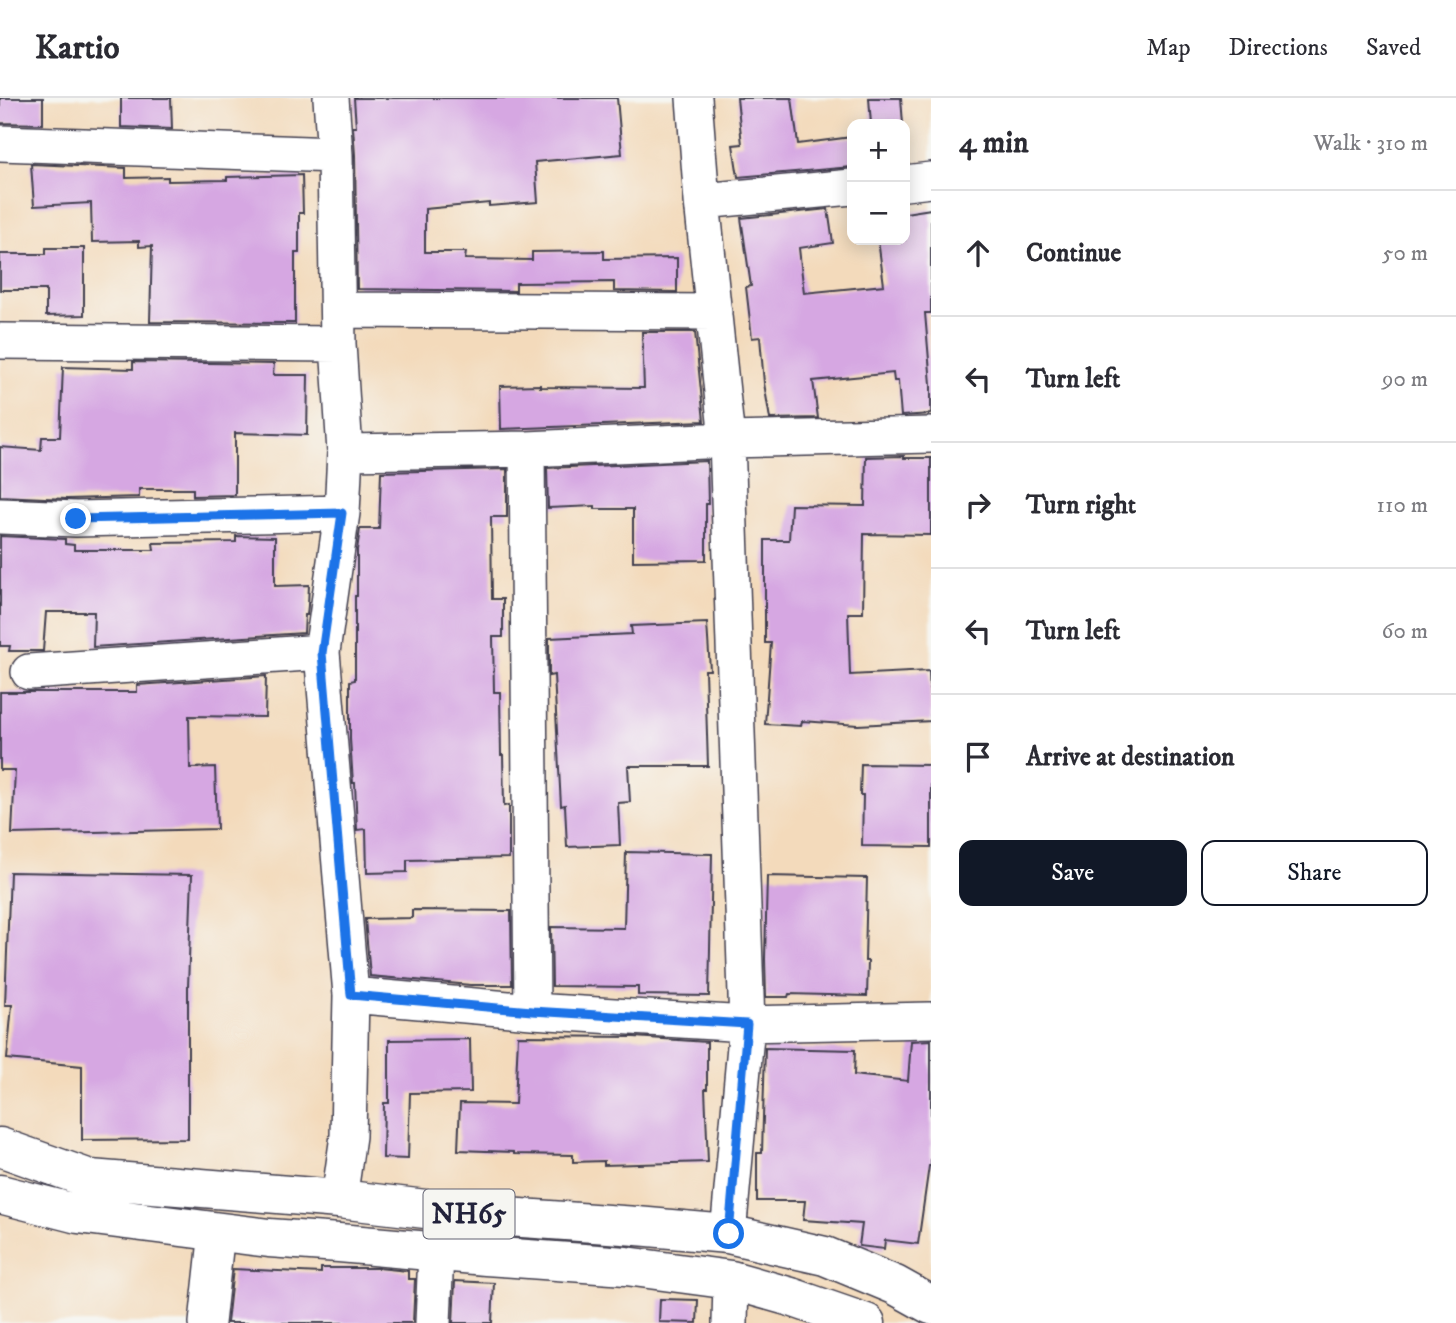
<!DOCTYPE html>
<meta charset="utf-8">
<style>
body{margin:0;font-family:"IM FELL DW Pica",serif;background:#f2f2f3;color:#2b2b33}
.controls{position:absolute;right:21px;top:21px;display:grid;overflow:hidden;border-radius:14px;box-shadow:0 4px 18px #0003}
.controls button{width:63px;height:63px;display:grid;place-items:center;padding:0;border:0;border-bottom:2px solid #e1e1e2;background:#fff;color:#2b2b33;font:35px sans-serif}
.stop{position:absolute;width:21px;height:21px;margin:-16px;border:5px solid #1a73e8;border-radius:50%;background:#fff}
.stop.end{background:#1a73e8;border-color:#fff;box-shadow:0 2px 7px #0008}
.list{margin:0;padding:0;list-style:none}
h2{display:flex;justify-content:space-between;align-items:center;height:91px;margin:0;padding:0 28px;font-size:30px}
h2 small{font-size:23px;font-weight:400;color:#7c7c81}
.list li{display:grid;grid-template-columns:46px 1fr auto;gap:21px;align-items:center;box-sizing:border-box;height:126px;padding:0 28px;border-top:2px solid #e1e1e2}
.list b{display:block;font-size:26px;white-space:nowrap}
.list em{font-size:23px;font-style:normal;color:#7c7c81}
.actions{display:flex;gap:14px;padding:21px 28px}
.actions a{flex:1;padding:16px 0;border:2px solid #111827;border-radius:14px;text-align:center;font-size:24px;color:#111827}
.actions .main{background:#111827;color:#fff}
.icon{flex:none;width:38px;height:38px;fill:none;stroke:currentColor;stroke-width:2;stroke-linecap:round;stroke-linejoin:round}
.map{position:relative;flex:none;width:931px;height:1225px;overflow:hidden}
header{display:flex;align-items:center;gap:42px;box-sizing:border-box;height:98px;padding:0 35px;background:#fff;border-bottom:2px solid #e1e1e2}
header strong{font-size:33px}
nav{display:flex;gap:38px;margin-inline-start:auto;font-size:24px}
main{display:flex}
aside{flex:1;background:#fff}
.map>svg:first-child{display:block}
</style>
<header>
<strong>Kartio</strong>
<nav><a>Map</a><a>Directions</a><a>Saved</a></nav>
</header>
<main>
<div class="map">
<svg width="931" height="1225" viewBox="0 0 931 1225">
<rect width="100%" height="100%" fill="#f6f6f2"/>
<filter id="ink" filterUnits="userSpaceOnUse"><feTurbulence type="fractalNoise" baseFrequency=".0143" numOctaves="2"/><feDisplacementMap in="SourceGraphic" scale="14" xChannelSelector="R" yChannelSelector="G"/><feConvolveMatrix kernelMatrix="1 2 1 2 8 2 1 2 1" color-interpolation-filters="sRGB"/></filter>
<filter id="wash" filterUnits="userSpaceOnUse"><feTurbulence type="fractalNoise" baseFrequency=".00686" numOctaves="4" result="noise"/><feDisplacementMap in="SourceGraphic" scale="28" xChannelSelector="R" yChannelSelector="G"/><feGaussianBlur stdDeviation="1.57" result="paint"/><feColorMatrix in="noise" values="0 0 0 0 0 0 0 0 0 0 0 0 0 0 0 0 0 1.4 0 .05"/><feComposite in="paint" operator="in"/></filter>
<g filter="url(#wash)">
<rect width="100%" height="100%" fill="#f3dabb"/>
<g id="blocks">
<path fill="#d6a7e2" d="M0,0H43V26L0,25Z
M121,0H171L172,31L121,29Z
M354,0H617L622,56L535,64L538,104L489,108V105L425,111V154H466L465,161L532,162V154L604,153V161L677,160V194L614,193V184L516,185V193L357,191L355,57L353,29H356Z
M737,0H792L798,46L852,39V69L738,79L733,47L742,46Z
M869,0H901L903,26H871Z
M31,66L126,70V80L168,79V83L227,82V79L302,77L303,115H299V155H295V225L150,224L152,148L139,149V143L92,144L91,105L34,108Z
M828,111L833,145L799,150L804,195L884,187L878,142H905V115L931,111V215H925L931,286V316L901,318L898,283H894L893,275L813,283L818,320L770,321L764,285L760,239L752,240L746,189L751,188L741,120Z
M46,150H84V217L46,218V192H0V156H46Z
M642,234H695L704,323L501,331L500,288L540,287V289L644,290Z
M133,264L274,266L273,277H308L307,337L235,335V397L193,398V391H139V399L67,401L0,398V349L41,352L42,339H60L63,269L133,271Z
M904,358V360H931V437L864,436L863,515H848L850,577L929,573L931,623L858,627L802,623L801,628L765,626L771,545H765V442H789L791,407L865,408L866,359Z
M707,363L708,406H706V462L633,463V411H595V408L548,410L547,370Z
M507,371V419H491L492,501H503V539H493L494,594H500L501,657H503L504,708L509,707V760L407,762V774L367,775L366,731L357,732L355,685H353L350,641V583L355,582V498H357V452L360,431H379L381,374Z
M0,438L65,441V446L74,447V452H154L153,445L236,444V438L275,439V488L309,487L308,507L307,517H305L304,535L93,549L94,514H46L43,553H9L10,548H0Z
M707,525L710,572H705L708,668H628L630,704L618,705L620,747L567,749L565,707L561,708L554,577L549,578V540L632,536L631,528Z
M266,578L265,619L189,618L190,670L215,669L217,731L12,736L15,672H0V594H137V587Z
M861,666L931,667V749L862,748L863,697H860Z
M626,754L712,756L709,898L638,897V889L552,888L551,829L624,830Z
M10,774L192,777L188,889V1041L82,1042V968L7,961L12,907H5Z
M767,778L867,780L865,863H868L867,898L789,896L788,899H766L765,861Z
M412,812L511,813L512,887H471L370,878L365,821L412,820Z
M518,938L634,939L707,944V991H705L708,1064L604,1067V1063L573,1064V1057L514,1056V1054L458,1052L460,1005L515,1006Z
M470,941L471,994L410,995L408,1061L383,1060L384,1005H389V942Z
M931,942V1068H929L918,1146L885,1142L884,1151L859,1148L862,1126L803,1122L805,1103H757V1055H762L765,950L855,952L854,977L908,983L911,943Z
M321,1170H378L408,1173V1181H415L413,1225H227L233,1171L321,1175Z
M455,1183L494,1185L492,1225H453Z
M660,1201L698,1202L697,1225L659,1224Z"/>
</g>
</g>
<g filter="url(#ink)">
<use href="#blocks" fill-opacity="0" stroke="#413e4e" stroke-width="2"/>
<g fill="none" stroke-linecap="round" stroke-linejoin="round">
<g stroke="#413e4e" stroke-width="38">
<path id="street" d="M331,0L335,57L338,246L345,354L527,351L727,342L747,926L728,1136
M694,0L702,103L727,342L931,337
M0,45L335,57
M905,85L931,82
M702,103L852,89
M338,212L714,214
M0,243L338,246
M527,351L532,913
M0,418L76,421L342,415
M29,574L322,554
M351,897L532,913L747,926L931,922
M339,1101L348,1038L351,897L322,554L342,415L345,354
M207,1225L217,1133
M433,1225L436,1154
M730,1225L731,1182"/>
</g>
<g stroke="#413e4e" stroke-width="41">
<path id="highway" d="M0,1049L90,1081L339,1101L478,1117L637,1128L728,1136L825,1158L895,1187L931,1207
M0,1096L78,1116L269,1140L339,1145L486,1158L626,1168L731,1182L791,1199L866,1225"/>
</g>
<use href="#street" stroke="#fff" stroke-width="35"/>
<use href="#highway" stroke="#fff" stroke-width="38"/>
</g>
</g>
<g fill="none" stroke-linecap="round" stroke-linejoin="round" filter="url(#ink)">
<path stroke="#1a73e8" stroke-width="9" d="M76,421L342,415L322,555L351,897L532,913L747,926L729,1136"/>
</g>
<g text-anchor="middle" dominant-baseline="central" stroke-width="7" stroke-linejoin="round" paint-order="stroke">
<rect fill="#f6f6f2" stroke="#626272" stroke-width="2" x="423.5" y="1091.5" width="91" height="49" rx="5"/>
<g font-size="28" font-weight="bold" fill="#22223b">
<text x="469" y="1116">NH65</text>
</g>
</g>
</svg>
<div class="controls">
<button>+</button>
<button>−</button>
</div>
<div class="stop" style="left:729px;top:1136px"></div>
<div class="stop end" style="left:76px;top:421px"></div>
</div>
<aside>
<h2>4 min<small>Walk · 310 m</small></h2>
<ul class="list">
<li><svg class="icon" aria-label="ahead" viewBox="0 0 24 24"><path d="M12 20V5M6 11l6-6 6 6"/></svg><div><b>Continue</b></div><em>50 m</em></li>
<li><svg class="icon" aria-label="left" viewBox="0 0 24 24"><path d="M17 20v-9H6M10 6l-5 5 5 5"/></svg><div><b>Turn left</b></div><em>90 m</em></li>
<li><svg class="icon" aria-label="right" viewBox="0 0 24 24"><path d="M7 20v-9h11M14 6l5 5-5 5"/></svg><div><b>Turn right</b></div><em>110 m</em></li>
<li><svg class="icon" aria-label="left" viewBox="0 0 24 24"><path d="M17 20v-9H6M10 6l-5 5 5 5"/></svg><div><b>Turn left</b></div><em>60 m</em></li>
<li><svg class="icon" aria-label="arrive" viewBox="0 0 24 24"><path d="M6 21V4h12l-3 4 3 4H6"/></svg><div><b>Arrive at destination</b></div></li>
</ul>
<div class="actions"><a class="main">Save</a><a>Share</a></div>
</aside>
</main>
